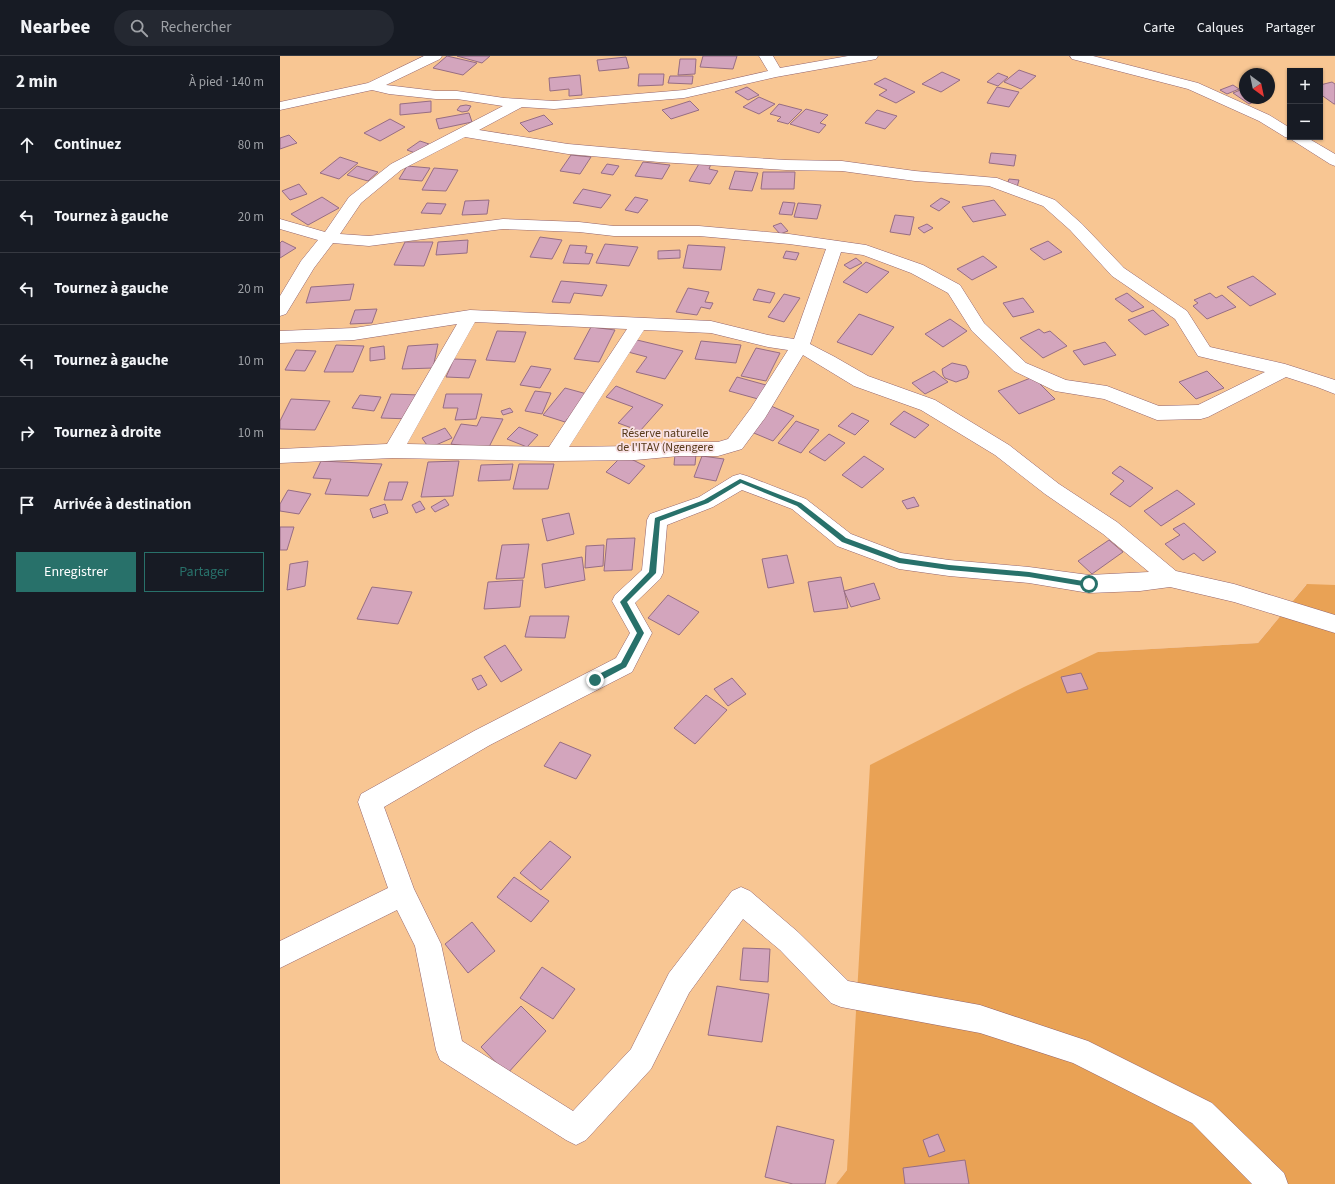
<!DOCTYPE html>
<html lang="fr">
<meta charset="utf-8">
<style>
body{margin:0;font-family:"Source Sans 3",sans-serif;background:#242831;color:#f1f3f6}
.controls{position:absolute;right:12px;top:12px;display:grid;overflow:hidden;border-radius:0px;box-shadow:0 1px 3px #0004}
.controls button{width:36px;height:36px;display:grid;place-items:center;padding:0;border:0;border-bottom:1px solid #363941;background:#171b24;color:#f1f3f6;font:20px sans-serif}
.compass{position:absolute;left:959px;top:12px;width:36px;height:36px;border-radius:50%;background:#171b24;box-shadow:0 1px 3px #0004;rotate:147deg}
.stop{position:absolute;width:12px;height:12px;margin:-9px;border:3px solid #28716a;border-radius:50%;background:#fff}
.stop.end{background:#28716a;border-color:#fff;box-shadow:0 1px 4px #0008}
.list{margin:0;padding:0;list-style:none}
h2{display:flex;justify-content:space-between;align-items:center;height:52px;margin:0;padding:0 16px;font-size:17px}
h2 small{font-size:13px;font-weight:400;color:#9ea1a6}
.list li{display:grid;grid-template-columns:26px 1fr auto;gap:12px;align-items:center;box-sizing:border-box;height:72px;padding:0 16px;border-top:1px solid #363941}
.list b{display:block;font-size:15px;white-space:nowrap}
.list em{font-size:13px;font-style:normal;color:#9ea1a6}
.actions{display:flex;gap:8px;padding:12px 16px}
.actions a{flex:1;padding:9px 0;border:1px solid #28716a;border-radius:0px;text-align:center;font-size:14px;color:#28716a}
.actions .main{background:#28716a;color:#fff}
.icon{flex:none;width:22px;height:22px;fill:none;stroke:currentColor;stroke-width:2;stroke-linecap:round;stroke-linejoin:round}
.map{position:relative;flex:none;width:1055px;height:1128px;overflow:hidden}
header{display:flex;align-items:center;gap:24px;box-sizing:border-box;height:56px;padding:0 20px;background:#171b24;border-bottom:1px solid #363941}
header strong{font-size:19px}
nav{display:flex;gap:22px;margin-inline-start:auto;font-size:14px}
.search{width:280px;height:36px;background:#242831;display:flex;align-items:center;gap:10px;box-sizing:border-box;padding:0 14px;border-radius:22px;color:#9ea1a6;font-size:15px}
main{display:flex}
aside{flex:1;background:#171b24}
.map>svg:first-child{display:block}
</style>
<header>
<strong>Nearbee</strong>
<div class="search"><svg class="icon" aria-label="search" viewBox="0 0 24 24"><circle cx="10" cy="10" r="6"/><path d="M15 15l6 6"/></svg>Rechercher</div>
<nav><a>Carte</a><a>Calques</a><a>Partager</a></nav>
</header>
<main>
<aside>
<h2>2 min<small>À pied · 140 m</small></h2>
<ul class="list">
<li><svg class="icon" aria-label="ahead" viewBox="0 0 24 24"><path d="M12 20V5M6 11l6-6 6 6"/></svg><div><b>Continuez</b></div><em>80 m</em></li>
<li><svg class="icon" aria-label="left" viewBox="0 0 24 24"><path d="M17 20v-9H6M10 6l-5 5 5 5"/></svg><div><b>Tournez à gauche</b></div><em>20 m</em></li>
<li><svg class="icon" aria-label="left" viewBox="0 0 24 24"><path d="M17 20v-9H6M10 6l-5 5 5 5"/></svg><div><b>Tournez à gauche</b></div><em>20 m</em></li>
<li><svg class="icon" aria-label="left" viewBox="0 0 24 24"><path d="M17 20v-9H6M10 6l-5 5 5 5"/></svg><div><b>Tournez à gauche</b></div><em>10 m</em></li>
<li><svg class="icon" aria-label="right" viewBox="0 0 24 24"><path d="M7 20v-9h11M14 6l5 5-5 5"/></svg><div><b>Tournez à droite</b></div><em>10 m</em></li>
<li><svg class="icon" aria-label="arrive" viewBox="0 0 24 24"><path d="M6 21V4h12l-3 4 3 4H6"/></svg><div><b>Arrivée à destination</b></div></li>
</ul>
<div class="actions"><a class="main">Enregistrer</a><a>Partager</a></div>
</aside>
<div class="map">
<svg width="1055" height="1128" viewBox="0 0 1055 1128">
<rect width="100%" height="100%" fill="#f8e1e5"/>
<path fill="#f8c693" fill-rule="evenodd" d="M0,0H1055V529H1026L978,587L818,596L567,1114L556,1128H0ZM1010,15H1040V81H1010ZM965,18H989V42H965Z"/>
<path fill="#e9a255" d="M1027,528L1055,529V1128H556L567,1114L590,709L744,631L818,596L978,587Z"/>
<path fill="#d3a5bd" stroke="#976d83" d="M167,0L197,7L183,19L153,12Z
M177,0H210L202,7Z
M423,0H457L453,13L420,11Z
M346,1L349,12L319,15L317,4Z
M400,3H416L415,18L398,19Z
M739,14L756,20L741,33L724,26Z
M662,16L680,24L661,36L642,28Z
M718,17L728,21L718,30L707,26Z
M359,18H384L383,29L358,30Z
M300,19L302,39L289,40V33L270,35L269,22Z
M390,20H413L412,28L388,27Z
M605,22L635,36L616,47L599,39L607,34L594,28Z
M1052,26L1055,28V48H1054L1040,38V29Z
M953,29L959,33L947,38L940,34Z
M467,31L479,39L468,44L455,36Z
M717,31L739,36L729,51L707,47Z
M965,32V42H984L969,48L953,37Z
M479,41L495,48L479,58L463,51Z
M151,45V56L120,59V48Z
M410,45L419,54L391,63L382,54Z
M499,48L522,54L508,68L497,65L501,61L490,58Z
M186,49L191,50L188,55L182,56L177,54L180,50Z
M526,53L548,59L540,67L546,69L539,77L510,68Z
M597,54L617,60L605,73L585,67Z
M189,57L192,66L159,73L156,63Z
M264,59L273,68L249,76L240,67Z
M110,63L125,71L100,85L84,77Z
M9,79L17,87L0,93V82Z
M140,85L149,88L135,97L127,94Z
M711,97L736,99L734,110L709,107Z
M291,99L311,101L300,118L280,115Z
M60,101L78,107L59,123L40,117Z
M363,106L390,109L382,123L355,120Z
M420,106L431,108L429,113L438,115L430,128L409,125Z
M327,108L339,110L333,119L321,117Z
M77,110L98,116L88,125L67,119Z
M127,110L150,112L142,125L119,123Z
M154,112L178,114L166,135L142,134Z
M455,115L478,117L472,135L449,133Z
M483,116H515L514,133H481Z
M729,123L739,124L737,131L727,129Z
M19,128L27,138L10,144L2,135Z
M303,133L331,139L321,152L293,147Z
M42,141L59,152L28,169L11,158Z
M355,141L368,144L358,157L345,154Z
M661,142L670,146L659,155L650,150Z
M209,144L207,158L182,159L185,145Z
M714,144L726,159L693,166L682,151Z
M503,146L515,147L512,159L499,158Z
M147,147L166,148L161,158L141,157Z
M518,147L541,149L537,163L514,161Z
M615,159L634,161L630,179L610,176Z
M501,167L508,175L500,178L493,170Z
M647,168L653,172L644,177L638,172Z
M260,181L282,184L272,203L250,201Z
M188,184L187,197L156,199L158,186Z
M2,185L16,192L0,202V187Z
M768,185L782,196L764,204L750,193Z
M125,186H153L144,210L114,209Z
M325,188L358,191L349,210L316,207Z
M290,189L307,190L305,197L313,198L309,208L283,207Z
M408,189L445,191L441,214L403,212Z
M400,194V202L378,203V195Z
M506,195L519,197L516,204L503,202Z
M703,200L717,211L692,224L677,213Z
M576,202L582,207L570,213L564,209Z
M586,206L609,216L587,237L563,226Z
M973,220L996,238L970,250L947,231Z
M281,225L327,229L322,240L294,237L290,247L272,246Z
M74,228L70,244L26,247L31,231Z
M408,232L429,236L425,246L433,247L430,253L421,251L417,259L396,256Z
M478,233L495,237L490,247L473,244Z
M847,237L864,251L852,256L835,243Z
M930,237L936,242L942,239L956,251L927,263L913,250L918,247L914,244Z
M504,238L520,242L504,266L488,261Z
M743,242L754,256L733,261L723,247Z
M97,253L92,267L70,268L75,254Z
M873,254L889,269L865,279L848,264Z
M579,258L614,271L592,299L557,286Z
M670,263L687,275L663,291L645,278Z
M311,271L335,274L319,306L294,303Z
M759,273L764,277L770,275L787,290L763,302L740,282Z
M217,275L246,276L235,306L206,304Z
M357,284L403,295L385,323L356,316L367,301L348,296Z
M421,285L461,289L456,307L415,303Z
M825,286L836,299L804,309L793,295Z
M158,288L153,312L122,313L128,290Z
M56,289L84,290L73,316H44Z
M104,290L105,303L90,305V292Z
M476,292L500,297L486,325L461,320Z
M16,294L36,295L25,315L5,314Z
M174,303L196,304L189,322L166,321Z
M672,307L686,310L689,316L687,322L676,326L665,322L663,319L662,313Z
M251,310L271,313L260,332L240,329Z
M654,315L668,326L645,338L632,327Z
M927,315L944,332L916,343L899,326Z
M457,321L486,329L478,343L449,335Z
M753,321L775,343L739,358L718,335Z
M336,330L383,349L360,375L338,367L353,351L326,341Z
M285,332L307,338L285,366L263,359Z
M255,335L271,337L262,358L245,355Z
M111,338L139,339L131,363L101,362Z
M166,338H202L196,363L175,364L178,352H163Z
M80,339L101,341L94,355L72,352Z
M11,343L50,345L35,374L0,373V365Z
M491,350L514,360L493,385L469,375Z
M230,352L233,356L223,359L221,355Z
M624,355L649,369L635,382L610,368Z
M572,357L589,365L575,379L558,370Z
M201,361L223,363L208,393L171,388L181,368L197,370Z
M516,365L539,374L521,397L498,387Z
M239,371L258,379L247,391L227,383Z
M165,372L172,382L149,392L142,382Z
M549,378L565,387L545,405L529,396Z
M395,398H416L415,409H394Z
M343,399L365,410L349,428L326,416Z
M422,400L444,403L436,425L414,421Z
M584,400L604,413L582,432L562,419Z
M41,405L102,408L88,440L45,438L51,423L33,422Z
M179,405L173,440L141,441L148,406Z
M233,408L230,424L198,425L201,409Z
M239,408H274L268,433H233Z
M840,410L873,432L850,451L830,438L844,425L832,417Z
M109,426H128L122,444H104Z
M8,434L31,438L19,458L0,455V448Z
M897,434L915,448L881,470L864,455Z
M634,441L639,450L627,453L622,445Z
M165,443L169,449L155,456L151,451Z
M140,445L145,453L136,457L132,449Z
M105,448L108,457L93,462L90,453Z
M289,457L294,478L267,485L262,463Z
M904,467L936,496L923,505L914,497L903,504L885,488L900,479L893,473Z
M0,471H14L7,494H0Z
M355,482L352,514L324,515L327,483Z
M829,484L843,496L812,518L798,505Z
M249,488L244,522L216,523L222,489Z
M324,489L323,510L305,512L306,490Z
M507,499L514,527L488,532L482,503Z
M302,501L305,524L265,532L262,508Z
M28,505L25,530L7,534L10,508Z
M561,521L568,552L534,556L528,526Z
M243,524L240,551L204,553L208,526Z
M594,527L600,543L571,551L564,535Z
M92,531L132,536L118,568L77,563Z
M388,539L419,556L399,579L368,562Z
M250,560H289L285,582L245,581Z
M225,589L242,614L221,626L204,601Z
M801,617L808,633L787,637L781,621Z
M201,619L207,629L198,634L192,623Z
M452,622L466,638L448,650L434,633Z
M426,639L447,654L415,688L394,672Z
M280,686L311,699L296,723L264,710Z
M270,785L291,801L261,834L240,817Z
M234,821L269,845L251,866L217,841Z
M192,866L215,895L188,917L165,888Z
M463,892L490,893L488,926L460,924Z
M262,911L295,933L273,963L240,942Z
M437,930L489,938L482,986L428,979Z
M241,950L266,975L227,1018L201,991Z
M497,1070L554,1084L545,1128H513L485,1121Z
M658,1078L665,1095L649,1101L643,1084Z
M685,1104L689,1128H625L623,1112Z"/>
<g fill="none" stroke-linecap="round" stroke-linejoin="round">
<g stroke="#93646d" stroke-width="1">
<path id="minor" d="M144,0H162L160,3L106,29L156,35H177L224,42L274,45L404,34L488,15L479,0H493L500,12L568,0H598L596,3L591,4L496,21L404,42L274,53L242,51L199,74L288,88L379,96L506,104L562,105L635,115L717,122L775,144L802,168L844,212L907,255L930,291L1005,308L1055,324V338L1037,331L1006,321L928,361L921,363L877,364L824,343L775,335L734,315L692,275L668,237L631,217L583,199L561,196L530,288L555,301L588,320L655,344L729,389L779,428L837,466L896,515L954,528L1055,559V577L954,546L890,531L860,535L809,537L749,527L669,520L619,513L557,490L512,453L462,434L433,451L387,469L383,517L380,523L355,547L372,577L352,616L210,689L104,751L134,833L161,888L182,985L293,1055L351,993L389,917L452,835L461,831L470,835L518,876L568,925L700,949L808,985L932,1047L1004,1117L1008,1128H972L912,1067L793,1007L700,977L561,951L551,947L500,894L463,863L409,937L371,1013L306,1084L296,1089L286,1084L160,1004L156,994L135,890L117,854L0,912V885L108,832L78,746L81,738L194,675L336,602L350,577L332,545L335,539L362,514L367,464L370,458L419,441L453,420L460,418L467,420L526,443L571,478L621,497L669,504L749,511L809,519L869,516L823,478L765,438L715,399L641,354L574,330L523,299L485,362L462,393L438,400H399L355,404L274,405L113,402L0,407V393L107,388L177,268L74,284L0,287V275L74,272L190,254L431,265L488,279L514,283L546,193L509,188L419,180H334L299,176L223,173L89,190L53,187L34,212L6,258L0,260V240L21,205L38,184L0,173V163L45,176L69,141L111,108L223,50L177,43H156L109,38L92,34L0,54V46L88,27ZM185,81L288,98L379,106L506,114L562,115L635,125L709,130L763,150L790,174L832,220L895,263L918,300L985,316L918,349L879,350L827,330L786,324L746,307L704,267L680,229L643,209L586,189L509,178L419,170H334L299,166L223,163L89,180L60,178L81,147L121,114ZM195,266L347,273L269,391L127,388ZM364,274L431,277L488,291L508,294L471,352L448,383L438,386H399L355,390L289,391Z
M790,0H813L918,27L989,59L1010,72V81H1026L1055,98V110L1050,108L1009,82L1005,81L979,65L908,33L792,3Z"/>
</g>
<use href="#minor" fill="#fff" fill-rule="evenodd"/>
</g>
<path fill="#28716a" d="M460,423L521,447L566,482L620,502L669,509L749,516L809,526L812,528L809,531L749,521L669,514L619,507L562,486L517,450L461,427L428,447L380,465L376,517L347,546L364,577L346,611L318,626H313V621L341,607L357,577L340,546L369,516L375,462L424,444Z"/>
<g text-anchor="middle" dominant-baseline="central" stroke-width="3.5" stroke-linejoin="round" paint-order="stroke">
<g font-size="12" fill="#563919" stroke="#f8e1e5">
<text x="385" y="377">Réserve naturelle<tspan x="385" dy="14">de l'ITAV (Ngengere</tspan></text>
</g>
</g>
</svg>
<div class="controls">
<button>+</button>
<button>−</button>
</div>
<svg class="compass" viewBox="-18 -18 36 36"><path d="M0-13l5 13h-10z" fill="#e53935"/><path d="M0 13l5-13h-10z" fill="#9ea1a6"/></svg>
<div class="stop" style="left:809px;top:528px"></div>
<div class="stop end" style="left:315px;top:624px"></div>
</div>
</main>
